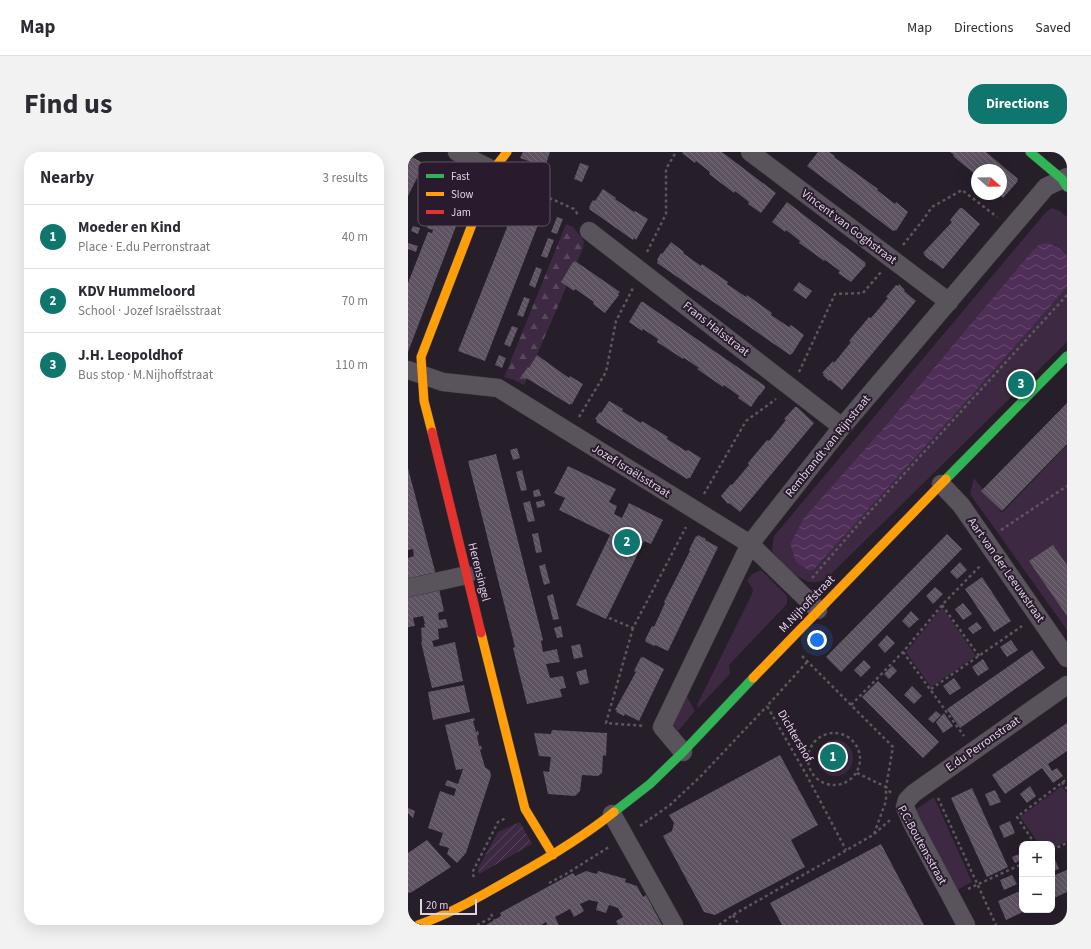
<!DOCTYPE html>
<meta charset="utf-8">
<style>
body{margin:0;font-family:"Source Sans 3",sans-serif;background:#f2f2f3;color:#2b2b33}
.controls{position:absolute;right:12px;bottom:12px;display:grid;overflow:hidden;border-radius:8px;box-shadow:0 4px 16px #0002}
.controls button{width:36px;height:36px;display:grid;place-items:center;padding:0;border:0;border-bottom:1px solid #e1e1e2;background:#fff;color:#2b2b33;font:20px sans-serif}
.compass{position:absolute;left:563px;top:12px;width:36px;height:36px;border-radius:50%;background:#fff;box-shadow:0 4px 16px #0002;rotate:110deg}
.scale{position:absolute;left:12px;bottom:10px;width:57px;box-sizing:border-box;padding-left:4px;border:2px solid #dfd5e1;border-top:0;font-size:11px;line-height:14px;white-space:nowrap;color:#dfd5e1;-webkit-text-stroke:3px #291a2d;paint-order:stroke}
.you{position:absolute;left:409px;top:488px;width:14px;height:14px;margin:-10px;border:3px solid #fff;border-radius:50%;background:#1a73e8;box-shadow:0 0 0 6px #1a73e833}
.badge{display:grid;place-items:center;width:26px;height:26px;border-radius:50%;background:#0f766e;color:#fff;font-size:13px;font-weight:700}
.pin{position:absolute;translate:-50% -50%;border:2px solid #fff;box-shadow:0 1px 4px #0006}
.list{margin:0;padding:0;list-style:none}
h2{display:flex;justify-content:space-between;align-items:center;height:52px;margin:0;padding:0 16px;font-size:17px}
h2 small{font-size:13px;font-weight:400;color:#7c7c81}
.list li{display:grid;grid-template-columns:26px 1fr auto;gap:12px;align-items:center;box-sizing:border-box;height:64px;padding:0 16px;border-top:1px solid #e1e1e2}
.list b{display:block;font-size:15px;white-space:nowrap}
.list p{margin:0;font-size:13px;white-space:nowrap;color:#7c7c81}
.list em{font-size:13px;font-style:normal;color:#7c7c81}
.map{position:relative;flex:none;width:659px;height:773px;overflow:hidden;border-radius:16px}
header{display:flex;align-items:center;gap:24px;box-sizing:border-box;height:56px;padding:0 20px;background:#fff;border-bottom:1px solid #e1e1e2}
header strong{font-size:19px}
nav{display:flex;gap:22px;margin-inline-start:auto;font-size:14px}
.intro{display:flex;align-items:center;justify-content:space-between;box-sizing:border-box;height:96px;padding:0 24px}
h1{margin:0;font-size:28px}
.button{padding:10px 18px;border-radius:16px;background:#0f766e;color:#fff;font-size:14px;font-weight:700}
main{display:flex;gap:24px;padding:0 24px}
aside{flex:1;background:#fff;border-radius:16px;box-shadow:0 4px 16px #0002}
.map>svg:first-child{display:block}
</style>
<header>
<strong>Map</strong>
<nav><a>Map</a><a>Directions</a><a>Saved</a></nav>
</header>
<div class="intro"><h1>Find us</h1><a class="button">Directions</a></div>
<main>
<aside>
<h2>Nearby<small>3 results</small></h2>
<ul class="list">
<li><span class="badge">1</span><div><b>Moeder en Kind</b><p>Place · E.du Perronstraat</p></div><em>40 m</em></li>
<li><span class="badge">2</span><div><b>KDV Hummeloord</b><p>School · Jozef Israëlsstraat</p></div><em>70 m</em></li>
<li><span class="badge">3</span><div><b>J.H. Leopoldhof</b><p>Bus stop · M.Nijhoffstraat</p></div><em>110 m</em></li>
</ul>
</aside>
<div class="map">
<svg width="659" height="773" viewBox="0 0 659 773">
<defs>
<pattern id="forest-firs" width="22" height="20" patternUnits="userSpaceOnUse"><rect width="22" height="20" fill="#3d2a42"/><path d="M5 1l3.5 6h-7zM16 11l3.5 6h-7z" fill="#59485d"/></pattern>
<pattern id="garden-furrows" width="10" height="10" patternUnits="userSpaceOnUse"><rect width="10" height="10" fill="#3d2a42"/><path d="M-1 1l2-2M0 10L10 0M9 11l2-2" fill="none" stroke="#59485d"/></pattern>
<pattern id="water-waves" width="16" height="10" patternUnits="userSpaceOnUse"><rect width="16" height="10" fill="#4f2f57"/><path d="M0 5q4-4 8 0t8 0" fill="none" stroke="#684c6f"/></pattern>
<pattern id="building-back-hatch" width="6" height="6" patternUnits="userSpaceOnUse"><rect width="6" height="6" fill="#5e5361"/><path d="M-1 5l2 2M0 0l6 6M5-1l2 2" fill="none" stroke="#756b77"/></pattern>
</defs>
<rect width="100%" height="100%" fill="#261e29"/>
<path fill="#3d2a42" d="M644,56L652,59L659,65V104L654,98L624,99L479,272L396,367L382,392L385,402L410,412L414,408L564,243L659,135V190L420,425C401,442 376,414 364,399L366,384L638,60Z
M659,293V478L562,342L566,326L594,361Z
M353,418L379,444V452L321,513L322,522L290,556L289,553L344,442L345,437L339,429L344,422Z
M534,455L568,504L523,535L498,500Z
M278,543L287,559L270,579L264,571Z
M409 606a18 18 0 1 1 36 0a18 18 0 1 1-36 0Z
M654,634L659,641V689L644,697V692H631L612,665Z
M526,645L564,730L549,738L507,658Z"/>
<path fill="url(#forest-firs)" d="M158,72L165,75L176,89L175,96L116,233L106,228L96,225Z"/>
<path fill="url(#garden-furrows)" d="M112,670L124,692L71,722L70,716L90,680Z"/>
<path fill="url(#water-waves)" d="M640,91L654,98L659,104V135L564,243L405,418H400L388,410L382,392L396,366L479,272L624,99L631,93Z"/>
<path fill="url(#building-back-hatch)" d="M115,0H142L137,15L112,6Z
M275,0H314L368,41L353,61L340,52L341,50L327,39L326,41L301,22L302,20L288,9L287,11L274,1Z
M410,0H421L427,4L426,5L470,37L469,38L487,52L488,50L500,60L488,79L487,78L485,79L399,14Z
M542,0H578L610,27L609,28L610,29L595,46L590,42H593V18H569V24L545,4L546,3Z
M0,3L23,15L18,26L11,22L0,44Z
M172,11L181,14L174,30L166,27Z
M45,25L63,35L0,200V131L20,80L24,81L25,78L19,76L22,67L25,69L28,61L38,65L42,52L34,48Z
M195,37L208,46L207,47L226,60L227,59L240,67L228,88L226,86L225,88L181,57L182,56L181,55L185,48L187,49Z
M109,50L135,60L77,209L50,199Z
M379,50L458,111L457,112L458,113L443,130L430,121L432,119L417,108L416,109L404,100L391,91L392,89L378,78L377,80L364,70Z
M552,56H554L572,72L535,117L523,108V109L516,103L517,102L515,101L544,70L542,68Z
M149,65L155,67L149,82L143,80Z
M5,74L12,76L10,82L3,79Z
M140,86L146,88L139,106L133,104Z
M263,90L276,100L275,101L293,114L294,112L320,130L319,132L338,145L339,143L364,161L363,163L381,175L383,173L396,183L384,202H383L382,203L249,111L250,109L249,108L253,101L254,102Z
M0,91L10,94L8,100L0,97Z
M167,109L212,140L210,142L211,143L197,161L185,152L186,150L167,137L166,139L153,130L165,110L166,111Z
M128,115L134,117L127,136L121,133Z
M391,130L404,139L398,147L385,138Z
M491,132L497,138L496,139L508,149L434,238L422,228L421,229L415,223L416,222L414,221L425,209L426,211L443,190L441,189L461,165L463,166L480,146L478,145L488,133L490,134Z
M116,145L122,147L115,165L109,163Z
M233,150H235L357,234V236L352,243H351L343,255L330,246L331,244L316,233L315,235L289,217L291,216L276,206L275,207L249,190L250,187L235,177L234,179L221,170Z
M104,174L110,176L102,195L96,192Z
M91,203L98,206L94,216L87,213Z
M129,203L161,226L162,224L175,232L164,252H162V253L115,224L116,223L115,222L120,215L121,216Z
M201,249L215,257L214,259L233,271L234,269L260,285L259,287L278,299L280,298L293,306L282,326H280L279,327L188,270L189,268L187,267L192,260L193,261Z
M659,251V292L594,359L573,339Z
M387,255H389L406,271L332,360L321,351L320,352L313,344L323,332L324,333L341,313L340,311L359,288L361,289L378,268L376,267Z
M109,296L112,306L105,308L102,298Z
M88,302L135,488L133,489L135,500L149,497L150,503L152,510L138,512L142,526L155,524L158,536L152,537L154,545L119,552L105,496L107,495L106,491L60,309Z
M160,314L208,337L201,350L209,354L206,362L214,366L221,351L255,368L243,392L236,389L198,467L168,453L202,383L151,358L157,346L146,341Z
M0,316L28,423L0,429V406L6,404L5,397L0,398Z
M114,318L119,338L113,339L108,320Z
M131,337L133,344L126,345L125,339Z
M136,348L137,354L129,356L128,350Z
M122,349L127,369L120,370L115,351Z
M130,381L134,400L128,401L124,382Z
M539,382L554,397L433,520L418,505Z
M290,383L298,387L297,388L310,395L260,499L247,493L246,494L238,490L237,488L244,474L246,475L257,451L256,450L282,399L281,398L288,384L289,385Z
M645,393L659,413V464L621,409Z
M552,410L559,418L549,427L542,420Z
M137,412L142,431L136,433L131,414Z
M574,425L603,469L586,480L557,437Z
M527,435L535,442L525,452L518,444Z
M31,437L36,459L30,461L31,468L38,467L40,475L30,477L31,487L24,489L26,495L47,490L55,529L24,536L13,490H14L13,476L17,475L16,472H17L15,464L5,466L7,474L0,475V444Z
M145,442L151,467L145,468L139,444Z
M555,451L564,462L555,468L547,457Z
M503,459L511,467L501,476L494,469Z
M569,470L574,476L565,482L560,476Z
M153,474L155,485L149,486L146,476Z
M479,483L487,491L477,501L470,493Z
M603,488L610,498L599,505L592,495Z
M172,492L175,505L166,507L163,494Z
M624,498L637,516L552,576L539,557Z
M233,505L234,506L235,505L256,517L231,569L217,562L216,564L208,560L209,558H207L228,520L226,519Z
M575,507L581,517L570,524L564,515Z
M456,508L463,515L453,525L446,518Z
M484,514L489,519L481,527L476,522Z
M178,517L181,531L172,533L168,520Z
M546,526L553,536L542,543L535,534Z
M470,529L531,590L515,606L454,545Z
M56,533L62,560L25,568L20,540Z
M504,534L514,544L506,552L496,543Z
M528,559L533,563L525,571L520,567Z
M536,561L545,574L535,581L528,570Z
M66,566L67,568L65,569L68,580L70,579L71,582L69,584L71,594H73L74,597L72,598L77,615L82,619L83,624L58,701L49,711L39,702L41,696L31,693L35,681L20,676L32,639L46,644L48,637L37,633L39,628L50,632L55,617L48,618L37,573Z
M659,571V599L640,612L644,619L649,616L655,624L645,631L634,616L597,642L584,623Z
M144,578L199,581L198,604L195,603L194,621L190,624L174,623L172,639L167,644L140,642L135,619L141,620L143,605L131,604L126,581L143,582Z
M372,603L410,673L383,688L397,715L307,763L296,760L255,684L264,679L266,671L261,663Z
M622,634L628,644L619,651L612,642Z
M564,636L600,715L579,725L543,646Z
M587,638L593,650L582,654L577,642Z
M0,656L7,659L5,666L0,661Z
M602,669L607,681L596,686L591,674Z
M19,688L43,715L4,740L0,741V701Z
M473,692L516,773H374L362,751Z
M644,700L651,717L646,719L644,716Z
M614,701V708L607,711L604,705Z
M659,718V740L644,747V724Z
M178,719L189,722L190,719L218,727L217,730L229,734L235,745L238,743L254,773H210L208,769L215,765L210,756L201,753L198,761L188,758L190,750L181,748L172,752L176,759L166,765L162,757L147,765L151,773H139L138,770L133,773H78L93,764L92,761L165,721L167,724Z
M604,723L609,732L596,738L592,728Z
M614,738V758H619L598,768L590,749Z"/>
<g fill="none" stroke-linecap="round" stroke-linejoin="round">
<g stroke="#413a43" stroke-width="19">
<path id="street" d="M49,0L85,18
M342,0L541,150
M181,79L434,275
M0,218L35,230L90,236L342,392L410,458
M533,332L553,353L659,506
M0,436L59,423
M275,600L254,575L342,392L434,275L638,35L659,25
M204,662L266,773
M558,773L504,671L497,655L499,648L506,641L659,533"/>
</g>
<g stroke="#413a43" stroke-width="10">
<path id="fast" d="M622,0L654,27L659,35
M538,327L659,204
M206,660L242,632L275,600L345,526"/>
</g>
<g stroke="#413a43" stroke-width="10">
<path id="slow" d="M24,280L16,249L13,205L85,18L99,0
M73,481L117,657L145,703
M345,526L538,327
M10,773C44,761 75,743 106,725C140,706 175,685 206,660"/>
</g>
<g stroke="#413a43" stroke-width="10">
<path id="jam" d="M24,280L73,481"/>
</g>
<path stroke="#5c575f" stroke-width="2.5" stroke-dasharray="3 3" stroke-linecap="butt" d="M103,29L166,57L171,64
M495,93L515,68L524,55L554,38L589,65
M239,100L258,62V17L268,0
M391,220L427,142L455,141L473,120
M171,265L198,220L208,169L225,136
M296,342L338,269L368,247
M593,378L659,334
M404,426L456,366L659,143
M534,453L571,504
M201,466L225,476L278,375
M225,476L198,571L237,574
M495,500L556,584
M394,504L485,595L478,635L483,641
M399,510L359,554L398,622L438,698
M523,537L614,474
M443,553L495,500L534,453L573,413
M400 607a26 26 0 1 1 52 0a26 26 0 1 1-52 0Z
M449,621L478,635V649L466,682
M654,630L659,637
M530,646L588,773
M232,674L262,653L293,624L359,554
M627,692L609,665L659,627
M644,698L659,691
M66,725L64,721L90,670L98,666
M141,731L158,722L201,695
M560,737L614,712
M83,762L89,773
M325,763L331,773
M69,773L85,765
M311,773L325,763L465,683L482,668"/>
<use href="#street" stroke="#59535b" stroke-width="18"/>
<use href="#fast" stroke="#30b455" stroke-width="9"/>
<use href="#slow" stroke="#ff9f0a" stroke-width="9"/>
<use href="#jam" stroke="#e5322d" stroke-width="9"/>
</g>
<g text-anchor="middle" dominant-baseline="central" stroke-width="4" stroke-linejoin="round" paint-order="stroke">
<g font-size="12" fill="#dfd5e1" stroke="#291a2d">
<text transform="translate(441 75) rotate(37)">Vincent van Goghstraat</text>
<text transform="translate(308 177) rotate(38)">Frans Halsstraat</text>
<text transform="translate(420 294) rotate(-51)">Rembrandt van Rijnstraat</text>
<text transform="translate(223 319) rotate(32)">Jozef Israëlsstraat</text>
<text transform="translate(598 418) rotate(55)">Aart van der Leeuwstraat</text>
<text transform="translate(71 420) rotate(76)">Herensingel</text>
<text transform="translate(399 452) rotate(-46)">M.Nijhoffstraat</text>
<text transform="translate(387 584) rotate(60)">Dichtershof</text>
<text transform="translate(575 592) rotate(-35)">E.du Perronstraat</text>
<text transform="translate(514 693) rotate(61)">P.C.Boutensstraat</text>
</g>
</g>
<rect x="10" y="10" width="132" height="64" rx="6" fill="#291a2d" stroke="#605263" stroke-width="1"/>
<rect x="18" y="22" width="18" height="4" fill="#30b455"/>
<rect x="18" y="40" width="18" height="4" fill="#ff9f0a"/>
<rect x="18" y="58" width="18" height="4" fill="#e5322d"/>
<g font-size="11" fill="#dfd5e1">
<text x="43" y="28">Fast</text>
<text x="43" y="46">Slow</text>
<text x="43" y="64">Jam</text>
</g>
</svg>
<div class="controls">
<button>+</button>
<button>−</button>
</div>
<svg class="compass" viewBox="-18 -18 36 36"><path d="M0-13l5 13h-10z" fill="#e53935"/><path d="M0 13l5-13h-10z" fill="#7c7c81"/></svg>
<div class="scale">20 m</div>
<div class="you"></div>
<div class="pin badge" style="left:425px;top:605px">1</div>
<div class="pin badge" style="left:219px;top:390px">2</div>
<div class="pin badge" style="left:613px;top:232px">3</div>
</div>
</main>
